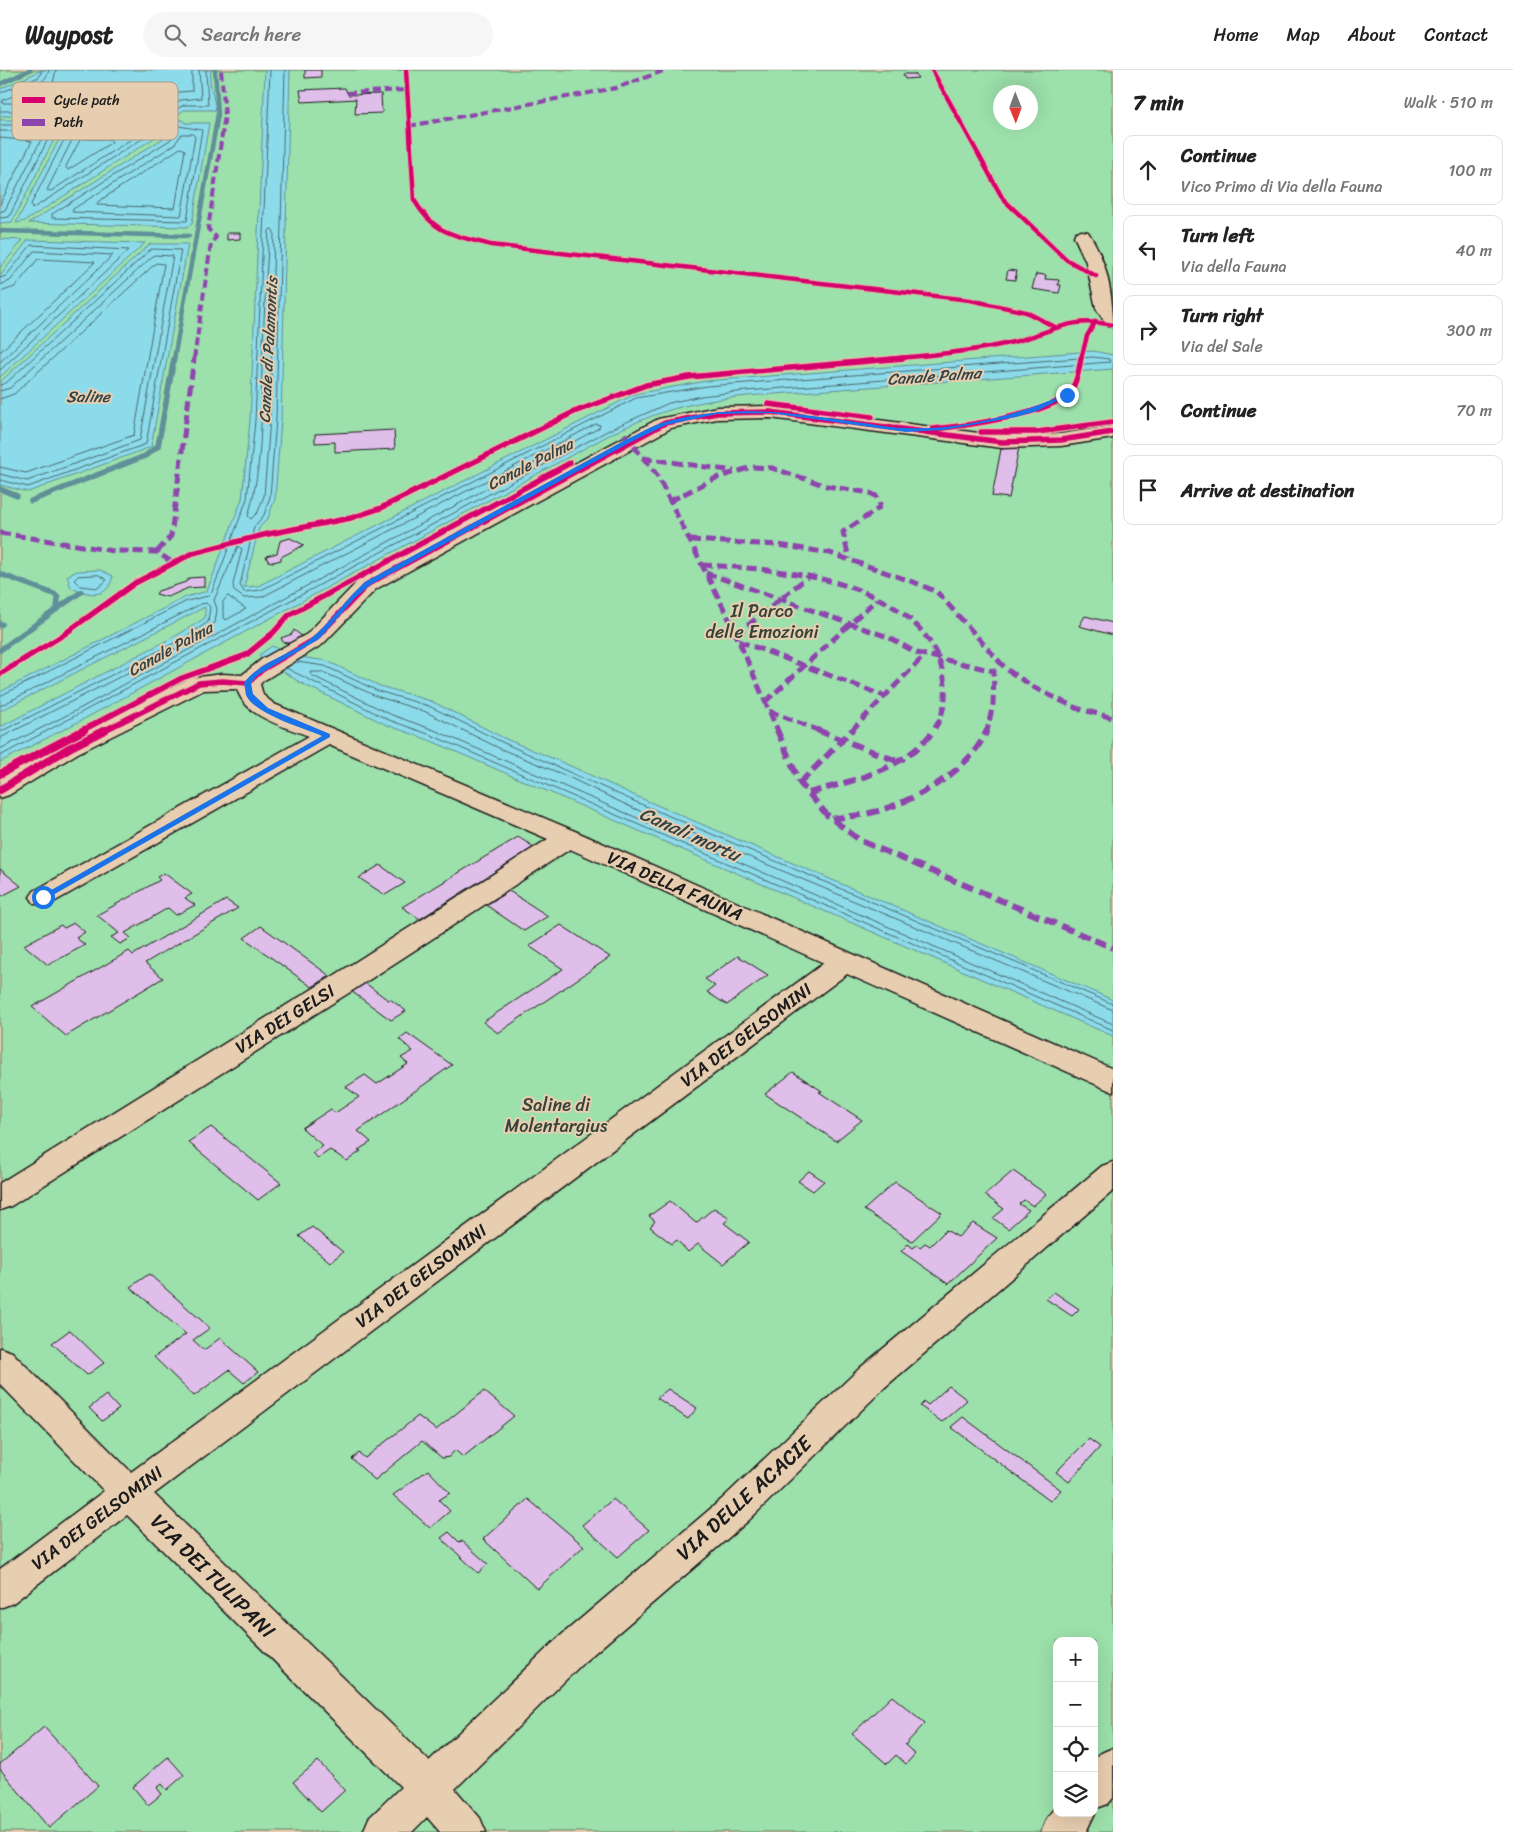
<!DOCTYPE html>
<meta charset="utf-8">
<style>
body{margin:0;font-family:Sriracha,sans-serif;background:#f6f6f6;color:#222}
.controls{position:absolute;right:15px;bottom:15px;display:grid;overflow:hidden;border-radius:10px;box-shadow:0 5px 20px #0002}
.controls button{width:45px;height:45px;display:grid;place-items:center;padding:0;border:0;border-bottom:1px solid #e0e0e0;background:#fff;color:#222;font:25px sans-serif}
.compass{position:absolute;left:993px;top:15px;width:45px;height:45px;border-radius:50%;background:#fff;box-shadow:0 5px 20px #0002;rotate:179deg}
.stop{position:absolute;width:15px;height:15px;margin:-11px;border:4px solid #1a73e8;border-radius:50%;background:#fff}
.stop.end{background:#1a73e8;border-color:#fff;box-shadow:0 1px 5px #0008}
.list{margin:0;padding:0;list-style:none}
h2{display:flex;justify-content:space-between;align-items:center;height:65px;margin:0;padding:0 20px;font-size:21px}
h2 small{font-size:16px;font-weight:400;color:#767676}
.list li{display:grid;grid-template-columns:32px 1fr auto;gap:15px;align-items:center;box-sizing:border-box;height:70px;margin:0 10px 10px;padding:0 10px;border:1px solid #e0e0e0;border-radius:10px}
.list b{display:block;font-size:19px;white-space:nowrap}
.list p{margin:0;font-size:16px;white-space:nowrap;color:#767676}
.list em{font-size:16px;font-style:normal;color:#767676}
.icon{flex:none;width:28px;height:28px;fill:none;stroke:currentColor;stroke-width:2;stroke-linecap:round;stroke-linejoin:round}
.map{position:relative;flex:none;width:1113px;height:1762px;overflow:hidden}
header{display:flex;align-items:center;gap:30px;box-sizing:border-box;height:70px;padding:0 25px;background:#fff;border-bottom:1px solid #e0e0e0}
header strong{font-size:24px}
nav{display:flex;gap:28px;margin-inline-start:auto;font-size:18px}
.search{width:350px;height:45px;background:#f6f6f6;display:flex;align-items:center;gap:12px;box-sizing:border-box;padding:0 18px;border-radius:28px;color:#767676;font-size:19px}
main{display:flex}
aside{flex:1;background:#fff}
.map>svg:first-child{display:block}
</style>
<header>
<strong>Waypost</strong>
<div class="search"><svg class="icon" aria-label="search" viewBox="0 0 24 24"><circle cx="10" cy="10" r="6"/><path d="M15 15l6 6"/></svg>Search here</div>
<nav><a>Home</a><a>Map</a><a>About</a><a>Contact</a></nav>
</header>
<main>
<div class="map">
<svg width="1113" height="1762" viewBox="0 0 1113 1762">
<rect width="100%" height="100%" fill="#e8ceb0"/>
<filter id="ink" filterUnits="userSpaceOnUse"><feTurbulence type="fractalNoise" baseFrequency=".02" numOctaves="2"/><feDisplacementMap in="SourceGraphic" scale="10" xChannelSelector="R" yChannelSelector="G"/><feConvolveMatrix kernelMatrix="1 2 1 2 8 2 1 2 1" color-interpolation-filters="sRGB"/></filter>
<g filter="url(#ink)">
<path fill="#9ce0ab" stroke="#5c7e64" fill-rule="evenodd" d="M0,0H1113V1762H0ZM1001,22H1030V52H1001ZM1057,1571H1094V1743H1057Z"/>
<path fill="#8cdbea" stroke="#5f8f98" d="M42,0H211L210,11L216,40H184L177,45L0,46V19Z
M265,0H290L281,350L275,429L268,448L259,458L244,517L258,516L635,324L706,311L1093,281L1113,285V299L747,326C691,332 662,339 611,364L82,650L0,692V657L181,563L205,548V537L0,641V622L186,527L207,521L242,429L250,351Z
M0,50H64L12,152L0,153Z
M69,50H169L165,61L25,151L16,153Z
M175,50H183L185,53H209L192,154L186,157L29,153L167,66Z
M0,169L23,170L0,198Z
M28,170L145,173L0,307V206Z
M150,174H188L151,377L28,422L0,415V312Z
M100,500L113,506C107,530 91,525 71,518L67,506L77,501Z
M272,576L300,587L327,591L380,616L431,631L506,669L566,694L638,727L1113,930V966L429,670L387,655L299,612L259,585Z"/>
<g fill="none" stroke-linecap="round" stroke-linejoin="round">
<path stroke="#49686e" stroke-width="1" d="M49,0C46,17 17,24 3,30L2,33L173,34L181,30L201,28L199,0
M56,0L53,13L38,23V27H171L179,22L192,21V0
M0,23L39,7L42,0
M0,41L175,40L184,35H208L206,0
M0,55H51L54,57L9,147L0,148
M72,55H157L159,58L32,139L31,135Z
M179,56L202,60L187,151L52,148V144L170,70Z
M0,61H41L44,64L5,140L0,142
M135,61L138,63L136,66L51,121L47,120L76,62Z
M182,64H193L195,67L181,146L72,142L73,139L174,75Z
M0,68L32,71L0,134
M81,69H110L112,72L68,100L66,97Z
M181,78L185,80L175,138L97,135L98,132Z
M272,159L274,162L270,349L264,426L258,442L251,449L248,446C263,397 261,345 262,295C264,250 266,205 269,161Z
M0,208L6,206L31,175L129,180L0,300
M0,215L10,211L34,181L113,185L0,292
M0,222L15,217L38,189L95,192L0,282
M0,315L6,313L151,179L181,180L146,374L28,417L0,410
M0,321L10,318L154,185L173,186L140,370L27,411L0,404
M0,329L14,324L156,193L164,194L134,365L26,403L0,397
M99,505L107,510L98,518L80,516L74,510L78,506Z
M228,526L246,539L226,550L223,548V532Z
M297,592L325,596L378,621L429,636L504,673L636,732L1113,934
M286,598L389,650L431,665L1113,960
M0,626L187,531L208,526L212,522L247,429L255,351L270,0
M0,636L201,534L206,533L210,537L208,552L184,568L0,662
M0,668L186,573L215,553L217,539L214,530L238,476L242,479L233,514L234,521L244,528L262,527L596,354L600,355L599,358L77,640L0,679
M0,686L609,360L669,333L701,326L746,321L1110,292L1109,289L1093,287L707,316L636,328L261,520L244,522L240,515L254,457L264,445L270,427L276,349L285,0
M1113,940L633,738L562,704L501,679L426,642L376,626L323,602H310L311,605L392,645L434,660L1113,954"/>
<path stroke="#5f8f98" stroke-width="4.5" d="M0,14L30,0
M0,161L189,166
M174,289L218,44L215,0"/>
<path stroke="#5f8f98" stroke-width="5.5" d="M0,419L17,426
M31,431L145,386L158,376L174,288
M0,504L54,524L58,528L57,539L0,580
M57,539L81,522
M0,555L2,554"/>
</g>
<path fill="#dfbeea" stroke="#1c1c1c" d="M305,0H321V7L305,8Z
M903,4H915L918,8L905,9Z
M345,18L348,25L381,24L382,43L355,44L356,29L302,32L300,20Z
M227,163H240V169L227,170Z
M1008,200L1017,201L1015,210L1006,209Z
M1036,204L1046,205L1045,209L1059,210L1058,215H1061L1059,223L1032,219Z
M394,360L395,379L335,382V372L315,373V364Z
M1019,377L1009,428L992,426L1001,379Z
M290,468L304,475L281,487V490L273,492L268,491L266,486L277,483L280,471Z
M204,507V517L188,518L168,527L156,524L158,521L186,512L189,508Z
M1085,546L1113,553V565L1079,556Z
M294,560L304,568H297V572L292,574L283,572L281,568L292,564Z
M518,767L534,777L420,849L402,837Z
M380,795L405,813L385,825L359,808Z
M0,799L21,816L2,826L0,825Z
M164,803L192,824L185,828L195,835L176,845L168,838L125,863L131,868L120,874L111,867L119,863L97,845L160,810L157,807Z
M509,821L548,846L524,861L486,835Z
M226,830L238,838L145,893L163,908L66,966L32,937L129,881L133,885Z
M74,853L85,862L76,868L85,875L48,895L24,875L61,855L64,858Z
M561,855L610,887L498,963L483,952L563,899L529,876Z
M261,856L330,906L312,917L244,868Z
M738,886L768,905L727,935L707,922L715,916L705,909Z
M365,913L388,930L390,929L406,941L391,950L351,921Z
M407,963L452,995L358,1061L371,1072L358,1080L361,1081L347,1091L330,1080L318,1088L312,1083L323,1076L302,1058L331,1039L335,1043L359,1027L346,1017L365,1005L377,1014L408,994L401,988L413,981L399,969Z
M793,1002L822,1021L819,1022L862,1050L836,1071L765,1024Z
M211,1057L281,1113L258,1130L188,1072Z
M809,1101L824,1111L813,1121L798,1111Z
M1013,1101L1046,1124L1033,1136L1024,1130L1019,1134L1029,1140L1008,1159L993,1148L1004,1139L985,1125Z
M895,1112L942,1143L912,1171L864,1140Z
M670,1131L696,1153L714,1138L730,1148L724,1153L749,1172L723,1194L698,1174L688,1182L677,1170L672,1174L650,1157L655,1151L649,1146Z
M973,1153L997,1168L948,1214L901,1181L908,1174L913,1178L917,1175L920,1177L925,1173L930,1176L946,1160L958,1167Z
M312,1157L343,1182L330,1192L299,1166Z
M149,1204L210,1258L193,1270L204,1280L220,1268L258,1302L244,1313L229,1300L194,1326L154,1287L186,1264L130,1217Z
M1054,1222L1079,1239L1072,1246L1046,1229Z
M70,1260L104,1293L87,1305L52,1273Z
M949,1316L967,1330L942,1352L920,1336L924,1332L928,1335Z
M668,1319L697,1338L688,1349L657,1328Z
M484,1321L514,1346L463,1387L455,1380L449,1387L442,1388L422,1371L375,1410L352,1389L359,1383L365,1388L418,1346L436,1360Z
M106,1325L119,1339L102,1351L89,1338Z
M963,1347L1061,1420L1050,1431L951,1357Z
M1089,1369L1100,1377L1069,1412L1056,1402Z
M428,1400L450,1423L439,1430L450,1441L430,1458L393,1425Z
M528,1429L584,1476L537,1519L483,1469Z
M613,1429L649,1460L618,1487L582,1455Z
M449,1462L459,1472L462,1471L488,1494L478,1503L441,1468Z
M892,1626L925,1653L905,1675L915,1684L906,1694L896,1685L887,1694L852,1664Z
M44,1657L98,1716L49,1758L0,1699V1694Z
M168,1687L184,1705L167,1720L162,1714L157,1718L162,1724L148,1735L133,1717Z
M318,1691L345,1720L321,1742L293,1712Z"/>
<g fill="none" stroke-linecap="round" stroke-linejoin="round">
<g stroke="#1c1c1c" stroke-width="3">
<path id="minor" d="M1082,161L1088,162C1107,190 1113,225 1113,257L1107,256L1096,238L1086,192L1074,166L1076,162Z
M770,336L1002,366L1061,364L1113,356V368L1061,376L1002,378L770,348L717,349L671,358L376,519L323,574L263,611L260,614L263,625L274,634L577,762L1113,999V1022L847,904L154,1424L429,1691L558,1568L722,1429L860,1298L1102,1096L1113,1092V1121L884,1318L748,1451L584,1592L455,1719L480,1748L486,1762H440L427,1747L412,1762H363L369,1748L401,1717L127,1445L13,1533L0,1538V1499L104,1421L0,1314V1278L12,1282L131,1402L824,893L570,779L355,919L11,1136L0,1140V1113L335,905L548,769L329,675L52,833L43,836L34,833L30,827L34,821L309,666C284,656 246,648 237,619L204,620L78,683L9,725L0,728V709L60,673L191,608L222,604L242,605L262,589L307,564L360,509L658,349L717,337Z
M1113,1678V1728L1108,1734L1094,1739V1689L1099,1684Z
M1057,1735V1743H1094V1741L1095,1743L1086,1762H1041L1047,1748Z"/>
</g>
<use href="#minor" fill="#e8ceb0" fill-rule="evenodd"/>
<path stroke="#8e44ad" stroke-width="4" stroke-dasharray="8 4" stroke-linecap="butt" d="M347,23L407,20
M409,56L616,18L666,0
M194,289L211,174L216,167L208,159L225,45L221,0"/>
<path stroke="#8e44ad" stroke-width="5" stroke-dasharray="10 5" stroke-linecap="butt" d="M624,364L657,405L730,551L778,661
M643,388L734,401
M670,431L716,408L752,397L772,398L827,416L870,423L876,426L880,434L878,439L843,462L849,489
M0,463L114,481L157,482L173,493
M690,470L778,475L830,483L916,513L937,522L1006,599L1035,618L1076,638L1113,648
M157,482L171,466L194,288
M702,495C778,499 913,507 941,596C948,618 947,641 933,661
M706,503L888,567L917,583L994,601L993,634L987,661
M736,565L810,505
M739,571L884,626
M765,632L877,529
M769,641L820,661
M851,661L925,585"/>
<path stroke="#8e44ad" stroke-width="6" stroke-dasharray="12 6" stroke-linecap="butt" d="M777,660L800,713L827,745L861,771L1113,878
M817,660L897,691
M800,713L852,660
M809,723C854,710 905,700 934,660
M832,749C846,746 860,746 874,742C915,731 970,701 987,660"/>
<g stroke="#e8ceb0" stroke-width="6">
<path id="cycleway-far2" d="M406,0L414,130C435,165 454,165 491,175L970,230L1026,242L1057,258
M932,0L1003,129L1067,190L1096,206
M890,289C930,285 970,282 1009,273C1049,264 1069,245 1113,255
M1081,289L1087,266L1096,251"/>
</g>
<g stroke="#e8ceb0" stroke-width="8">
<path id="cycleway-far1" d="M768,334L872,347
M933,359C963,356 1049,345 1069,323C1077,313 1079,300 1081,288
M981,362H1037L1113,352
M0,604L63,565L135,513L193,483L263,465L351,448L381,438L574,342L646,315L689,307L904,288
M81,661L182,608L246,585L273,563L289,545L570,393
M103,661L199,613L222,611L248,613L262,600L315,569L368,514L665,353L717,343L770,342L1002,372L1061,370L1113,362"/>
</g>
<g stroke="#e8ceb0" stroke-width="11">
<path id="cycleway" d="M0,704L84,660
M0,720L69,678L105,660"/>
</g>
<use href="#cycleway-far2" stroke="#d6006c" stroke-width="4.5"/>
<use href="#cycleway-far1" stroke="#d6006c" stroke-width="5.5"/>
<use href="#cycleway" stroke="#d6006c" stroke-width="8"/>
</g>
</g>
<path fill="#1a73e8" d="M1065,324L1069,325L1037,341L1016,347L943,360L906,362L770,343L717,344L666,355L631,372L370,515L355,528L319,569L258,605L251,613L253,624L268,638L330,664V667L46,829L39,827L322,666C303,658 254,644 246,625C245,621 245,616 244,613C262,589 293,585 314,566C333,549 347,528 365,512L627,369C639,364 652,355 665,352C730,334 784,342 849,351C868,353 887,358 906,358C957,361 1019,345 1065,324Z"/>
<g text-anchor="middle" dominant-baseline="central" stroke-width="4" stroke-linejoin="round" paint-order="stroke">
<g font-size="16" font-style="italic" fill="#324245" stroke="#e8ceb0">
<text transform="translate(268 280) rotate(-87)">Canale di Palamontis</text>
<text transform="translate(934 306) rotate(-4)">Canale Palma</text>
<text x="88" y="326">Saline</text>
<text transform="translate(530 394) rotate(-27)">Canale Palma</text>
<text transform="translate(170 579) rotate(-29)">Canale Palma</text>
</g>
<g font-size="18" fill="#364339" stroke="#e8ceb0">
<text x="762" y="541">Il Parco<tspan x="762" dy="21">delle Emozioni</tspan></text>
<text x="556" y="1035">Saline di<tspan x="556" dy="21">Molentargius</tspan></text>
</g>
<g font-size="18" fill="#1c1c1c" stroke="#e8ceb0">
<text transform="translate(675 816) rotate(24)">VIA DELLA FAUNA</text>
<text transform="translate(285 949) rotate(-32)">VIA DEI GELSI</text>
<text transform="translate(746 965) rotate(-37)">VIA DEI GELSOMINI</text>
<text transform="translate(421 1206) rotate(-37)">VIA DEI GELSOMINI</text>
<text transform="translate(97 1448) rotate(-37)">VIA DEI GELSOMINI</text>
</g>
<g font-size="19" font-style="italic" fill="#324245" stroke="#e8ceb0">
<text transform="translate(690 764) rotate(24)">Canali mortu</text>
</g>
<g font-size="21" fill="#1c1c1c" stroke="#e8ceb0">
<text transform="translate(744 1428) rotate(-42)">VIA DELLE ACACIE</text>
<text transform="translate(213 1506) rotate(45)">VIA DEI TULIPANI</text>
</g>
</g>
<rect x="12" y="12" width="166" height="58" rx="8" fill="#e8ceb0" stroke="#ab9984" stroke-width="1"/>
<rect x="22" y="27" width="23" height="6" fill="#d6006c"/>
<rect x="22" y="49" width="23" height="7" fill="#8e44ad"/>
<g font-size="14" fill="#1c1c1c">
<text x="54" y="35">Cycle path</text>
<text x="54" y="57">Path</text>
</g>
</svg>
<div class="controls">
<button>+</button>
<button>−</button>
<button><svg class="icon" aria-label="locate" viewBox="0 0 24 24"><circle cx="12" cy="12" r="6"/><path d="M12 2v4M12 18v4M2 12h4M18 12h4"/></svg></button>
<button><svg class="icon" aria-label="layers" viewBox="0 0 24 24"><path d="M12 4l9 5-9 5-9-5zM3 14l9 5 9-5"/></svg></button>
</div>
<svg class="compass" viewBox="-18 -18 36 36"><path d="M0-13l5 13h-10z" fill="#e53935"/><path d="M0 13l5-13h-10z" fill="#767676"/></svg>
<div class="stop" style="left:43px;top:827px"></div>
<div class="stop end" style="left:1067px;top:325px"></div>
</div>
<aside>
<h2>7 min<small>Walk · 510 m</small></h2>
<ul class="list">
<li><svg class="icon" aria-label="ahead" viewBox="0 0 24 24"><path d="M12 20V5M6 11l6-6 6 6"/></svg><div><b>Continue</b><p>Vico Primo di Via della Fauna</p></div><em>100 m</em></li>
<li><svg class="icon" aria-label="left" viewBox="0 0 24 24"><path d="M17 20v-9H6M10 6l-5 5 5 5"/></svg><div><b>Turn left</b><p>Via della Fauna</p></div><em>40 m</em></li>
<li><svg class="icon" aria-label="right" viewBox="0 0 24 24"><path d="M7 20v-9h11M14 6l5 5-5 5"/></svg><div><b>Turn right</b><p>Via del Sale</p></div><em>300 m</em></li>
<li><svg class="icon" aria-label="ahead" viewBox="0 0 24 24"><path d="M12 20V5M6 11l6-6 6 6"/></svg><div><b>Continue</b></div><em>70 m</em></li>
<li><svg class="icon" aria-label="arrive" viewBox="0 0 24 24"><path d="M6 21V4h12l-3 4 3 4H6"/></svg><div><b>Arrive at destination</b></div></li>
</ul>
</aside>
</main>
